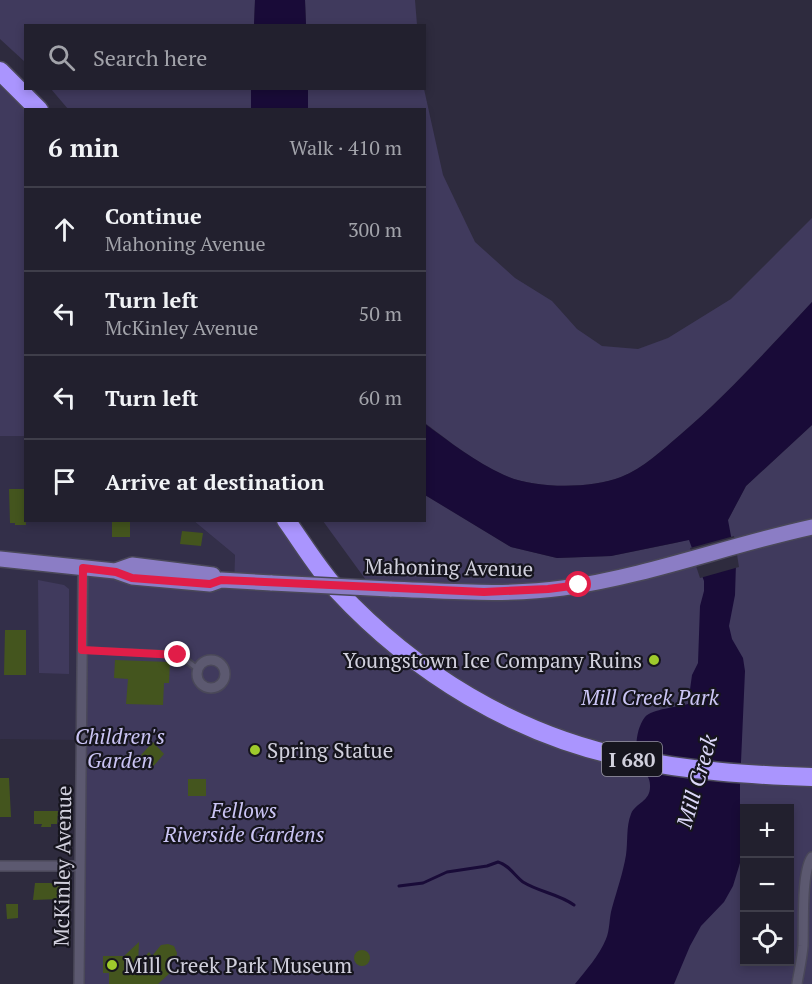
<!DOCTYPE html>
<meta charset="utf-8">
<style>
body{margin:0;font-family:"PT Serif",serif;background:#2a2836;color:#f1f3f6}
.controls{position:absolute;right:18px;bottom:18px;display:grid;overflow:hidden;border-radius:0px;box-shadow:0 3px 9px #0003}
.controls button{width:54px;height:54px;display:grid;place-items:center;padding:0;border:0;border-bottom:2px solid #3f3e4a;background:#22202e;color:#f1f3f6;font:30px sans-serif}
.stop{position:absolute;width:18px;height:18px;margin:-14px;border:4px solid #e11d48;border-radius:50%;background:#fff}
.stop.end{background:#e11d48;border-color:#fff;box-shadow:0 2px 6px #0008}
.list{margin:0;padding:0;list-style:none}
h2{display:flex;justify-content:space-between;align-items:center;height:78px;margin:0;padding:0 24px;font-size:26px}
h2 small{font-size:20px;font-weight:400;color:#a2a3aa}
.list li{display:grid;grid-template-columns:39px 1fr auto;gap:18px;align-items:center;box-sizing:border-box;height:84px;padding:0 24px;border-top:2px solid #3f3e4a}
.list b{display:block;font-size:22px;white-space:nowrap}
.list p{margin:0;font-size:20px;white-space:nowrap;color:#a2a3aa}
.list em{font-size:20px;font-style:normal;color:#a2a3aa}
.icon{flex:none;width:33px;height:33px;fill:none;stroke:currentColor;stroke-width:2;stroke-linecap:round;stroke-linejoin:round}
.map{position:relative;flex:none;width:812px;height:984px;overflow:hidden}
.search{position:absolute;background:#22202e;box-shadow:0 3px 9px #0003;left:24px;top:24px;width:402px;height:66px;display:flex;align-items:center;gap:15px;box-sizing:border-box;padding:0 21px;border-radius:0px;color:#a2a3aa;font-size:22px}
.panel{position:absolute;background:#22202e;box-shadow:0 3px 9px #0003;left:24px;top:108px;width:402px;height:414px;border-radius:0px}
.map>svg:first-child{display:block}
</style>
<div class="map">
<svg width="812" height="984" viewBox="0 0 812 984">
<rect width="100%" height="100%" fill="#2e2b3e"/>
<path fill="#332f49" d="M0,436H25L26,520L194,521L235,555L234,581L81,740L0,739Z"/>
<path fill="#403a5d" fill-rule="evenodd" d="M0,0H255L254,25L26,26L25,62L0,39Z
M305,0H415L417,25H306Z
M0,71L39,109L26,110L25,436H0Z
M51,89H251V109H68Z
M308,89H424L443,175L475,242L515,278L552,301L577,329L602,346L638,349L668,338L731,299L812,218V302C769,348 728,394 680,435C662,450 644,468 621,477C591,489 534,489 504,475C475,462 450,442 425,423L424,110L308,109Z
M812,425V984H79L83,568L234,581L235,555L194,521H286L334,586L371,587L323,521L424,520L425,495L511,547L557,558L611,556L675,543L709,534L728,520L746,486ZM744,808H790V962H744Z
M38,580L64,585L69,589V674L39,673Z"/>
<path fill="#190b38" d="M255,0H305L306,25H254Z
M251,89H308V109H251Z
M812,302V425L746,486L728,520L736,563L735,595L729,626L732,639L743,658L745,671L740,785V863L733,886L724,902L701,926L690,946L674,984H575C586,970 599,956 606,939C610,930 609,918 612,908C617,890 623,873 626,855C628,842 626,826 631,814C636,802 651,802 650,785C650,778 646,774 643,769C633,756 635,730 645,717C652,709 678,707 688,704L692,675L698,663L700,606L704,591V581L689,540L611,556L557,558L511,547L425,495L424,423C450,442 475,462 504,475C534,489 591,489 621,477C644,468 662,450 680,435C728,394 769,348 812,302Z"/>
<path fill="#2e2b3e" d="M734,536L739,567L700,578L690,548Z"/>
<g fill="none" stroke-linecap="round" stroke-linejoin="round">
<path stroke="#190b38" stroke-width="3" d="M399,886L423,883L447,872L487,866L498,862C509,865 514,875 523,882C539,892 559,894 574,905"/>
</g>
<path fill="#44551e" d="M9,489H24L26,525H15V523H10Z
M112,520H130V537H112Z
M182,531L203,533L201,546L180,544Z
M5,630H26V675H4Z
M115,660L170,662L169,683H164L163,705L126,704L128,679L114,678Z
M153,742L164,754L151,769L144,761L145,760L141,755Z
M0,778H9L11,817H0Z
M188,779H206V796H188Z
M34,811H58L57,824H51V827H41L42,824H34Z
M35,883H50L60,886V899L33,900Z
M6,904H18V918L7,919Z
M139,942L138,964L149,952L152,956L161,945L168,944L174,946L177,953L176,959L165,968L170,973L158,984H109V973H103V956H124Z
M354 958a8 8 0 1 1 16 0a8 8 0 1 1-16 0Z"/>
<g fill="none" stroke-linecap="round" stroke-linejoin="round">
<g stroke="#4a4859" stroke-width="8">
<path id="lane" d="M82,650L172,654L182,657L199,670"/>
</g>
<g stroke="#4a4859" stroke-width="12">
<path id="street" d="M197 674a14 14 0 1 1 28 0a14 14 0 1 1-28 0Z
M0,866H80
M79,984L83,568
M797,984C799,971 802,959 803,946C804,925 801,872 812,857"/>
</g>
<g stroke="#4a4859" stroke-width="18">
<path id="primary" d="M0,559L115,571L132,577L210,584L221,580L272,583
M115,571L132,565L213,575
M390,589C448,591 506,596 563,588C648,576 729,545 812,527"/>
</g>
<g stroke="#4a4859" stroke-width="21">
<path id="highway" d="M0,71L39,110
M286,520C303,544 318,569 337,590C414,673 516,735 627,758C688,771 750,775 812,777"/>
</g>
<use href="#lane" stroke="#5c5970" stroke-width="4.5"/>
<use href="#street" stroke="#5c5970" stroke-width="9"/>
<use href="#primary" stroke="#8b7dc5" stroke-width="15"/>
<use href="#highway" stroke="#aa95fe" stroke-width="18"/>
<g stroke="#4a4859" stroke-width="18" stroke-linecap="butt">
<path id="primary-bridge" d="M272,583L390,589"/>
</g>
<use href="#primary-bridge" stroke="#8b7dc5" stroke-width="15"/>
</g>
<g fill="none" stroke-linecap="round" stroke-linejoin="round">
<path stroke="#e11d48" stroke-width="8" d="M178,655L82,650L83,568L116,572L132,578L210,584L221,580L484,592L548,589L579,585"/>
</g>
<g fill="#9fca2c" stroke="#16151e" stroke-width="2">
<circle cx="654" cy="660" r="6"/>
<circle cx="255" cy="750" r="6"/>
<circle cx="112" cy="965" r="6"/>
</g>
<g text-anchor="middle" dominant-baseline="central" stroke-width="4.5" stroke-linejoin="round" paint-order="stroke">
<rect fill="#16151e" stroke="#9998a4" stroke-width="1.5" x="602" y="742" width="60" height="34" rx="4.5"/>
<g font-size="20" font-weight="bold" fill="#d1d0dd">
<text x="632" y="759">I 680</text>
</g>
<g font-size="21" fill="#d1d0dd" stroke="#16151e">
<text transform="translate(449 567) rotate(1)">Mahoning Avenue</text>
<text transform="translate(62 866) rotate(-89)">McKinley Avenue</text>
</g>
<g font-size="21" fill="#d1d0dd" stroke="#16151e" text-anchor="start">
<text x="642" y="660" text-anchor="end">Youngstown Ice Company Ruins</text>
<text x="267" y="750">Spring Statue</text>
<text x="124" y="965">Mill Creek Park Museum</text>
</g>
<g font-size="21" font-style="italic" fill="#cac4f4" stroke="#16151e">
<text x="650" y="697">Mill Creek Park</text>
<text x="120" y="736">Children's<tspan x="120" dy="24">Garden</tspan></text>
<text x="244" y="810">Fellows<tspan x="244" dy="24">Riverside Gardens</tspan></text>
</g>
<g font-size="22" font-style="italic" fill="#dbd7f8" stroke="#16151e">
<text transform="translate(696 781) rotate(-74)">Mill Creek</text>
</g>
</g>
</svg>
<div class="controls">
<button>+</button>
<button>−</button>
<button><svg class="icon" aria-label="locate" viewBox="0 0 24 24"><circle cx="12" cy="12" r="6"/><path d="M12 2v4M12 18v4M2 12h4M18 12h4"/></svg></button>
</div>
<div class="stop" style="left:579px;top:585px"></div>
<div class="stop end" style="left:178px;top:655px"></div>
<div class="search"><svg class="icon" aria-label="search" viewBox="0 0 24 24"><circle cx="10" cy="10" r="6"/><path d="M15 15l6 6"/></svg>Search here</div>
<section class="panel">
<h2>6 min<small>Walk · 410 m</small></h2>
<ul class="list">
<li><svg class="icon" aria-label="ahead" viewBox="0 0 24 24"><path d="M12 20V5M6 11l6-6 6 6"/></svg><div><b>Continue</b><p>Mahoning Avenue</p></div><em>300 m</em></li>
<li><svg class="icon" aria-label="left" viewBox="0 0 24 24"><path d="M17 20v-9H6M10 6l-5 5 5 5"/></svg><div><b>Turn left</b><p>McKinley Avenue</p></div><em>50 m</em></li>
<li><svg class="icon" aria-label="left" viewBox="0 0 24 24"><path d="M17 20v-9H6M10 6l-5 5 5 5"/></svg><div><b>Turn left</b></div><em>60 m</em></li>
<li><svg class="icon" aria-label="arrive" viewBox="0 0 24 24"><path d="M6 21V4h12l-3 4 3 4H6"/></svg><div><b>Arrive at destination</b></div></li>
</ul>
</section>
</div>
